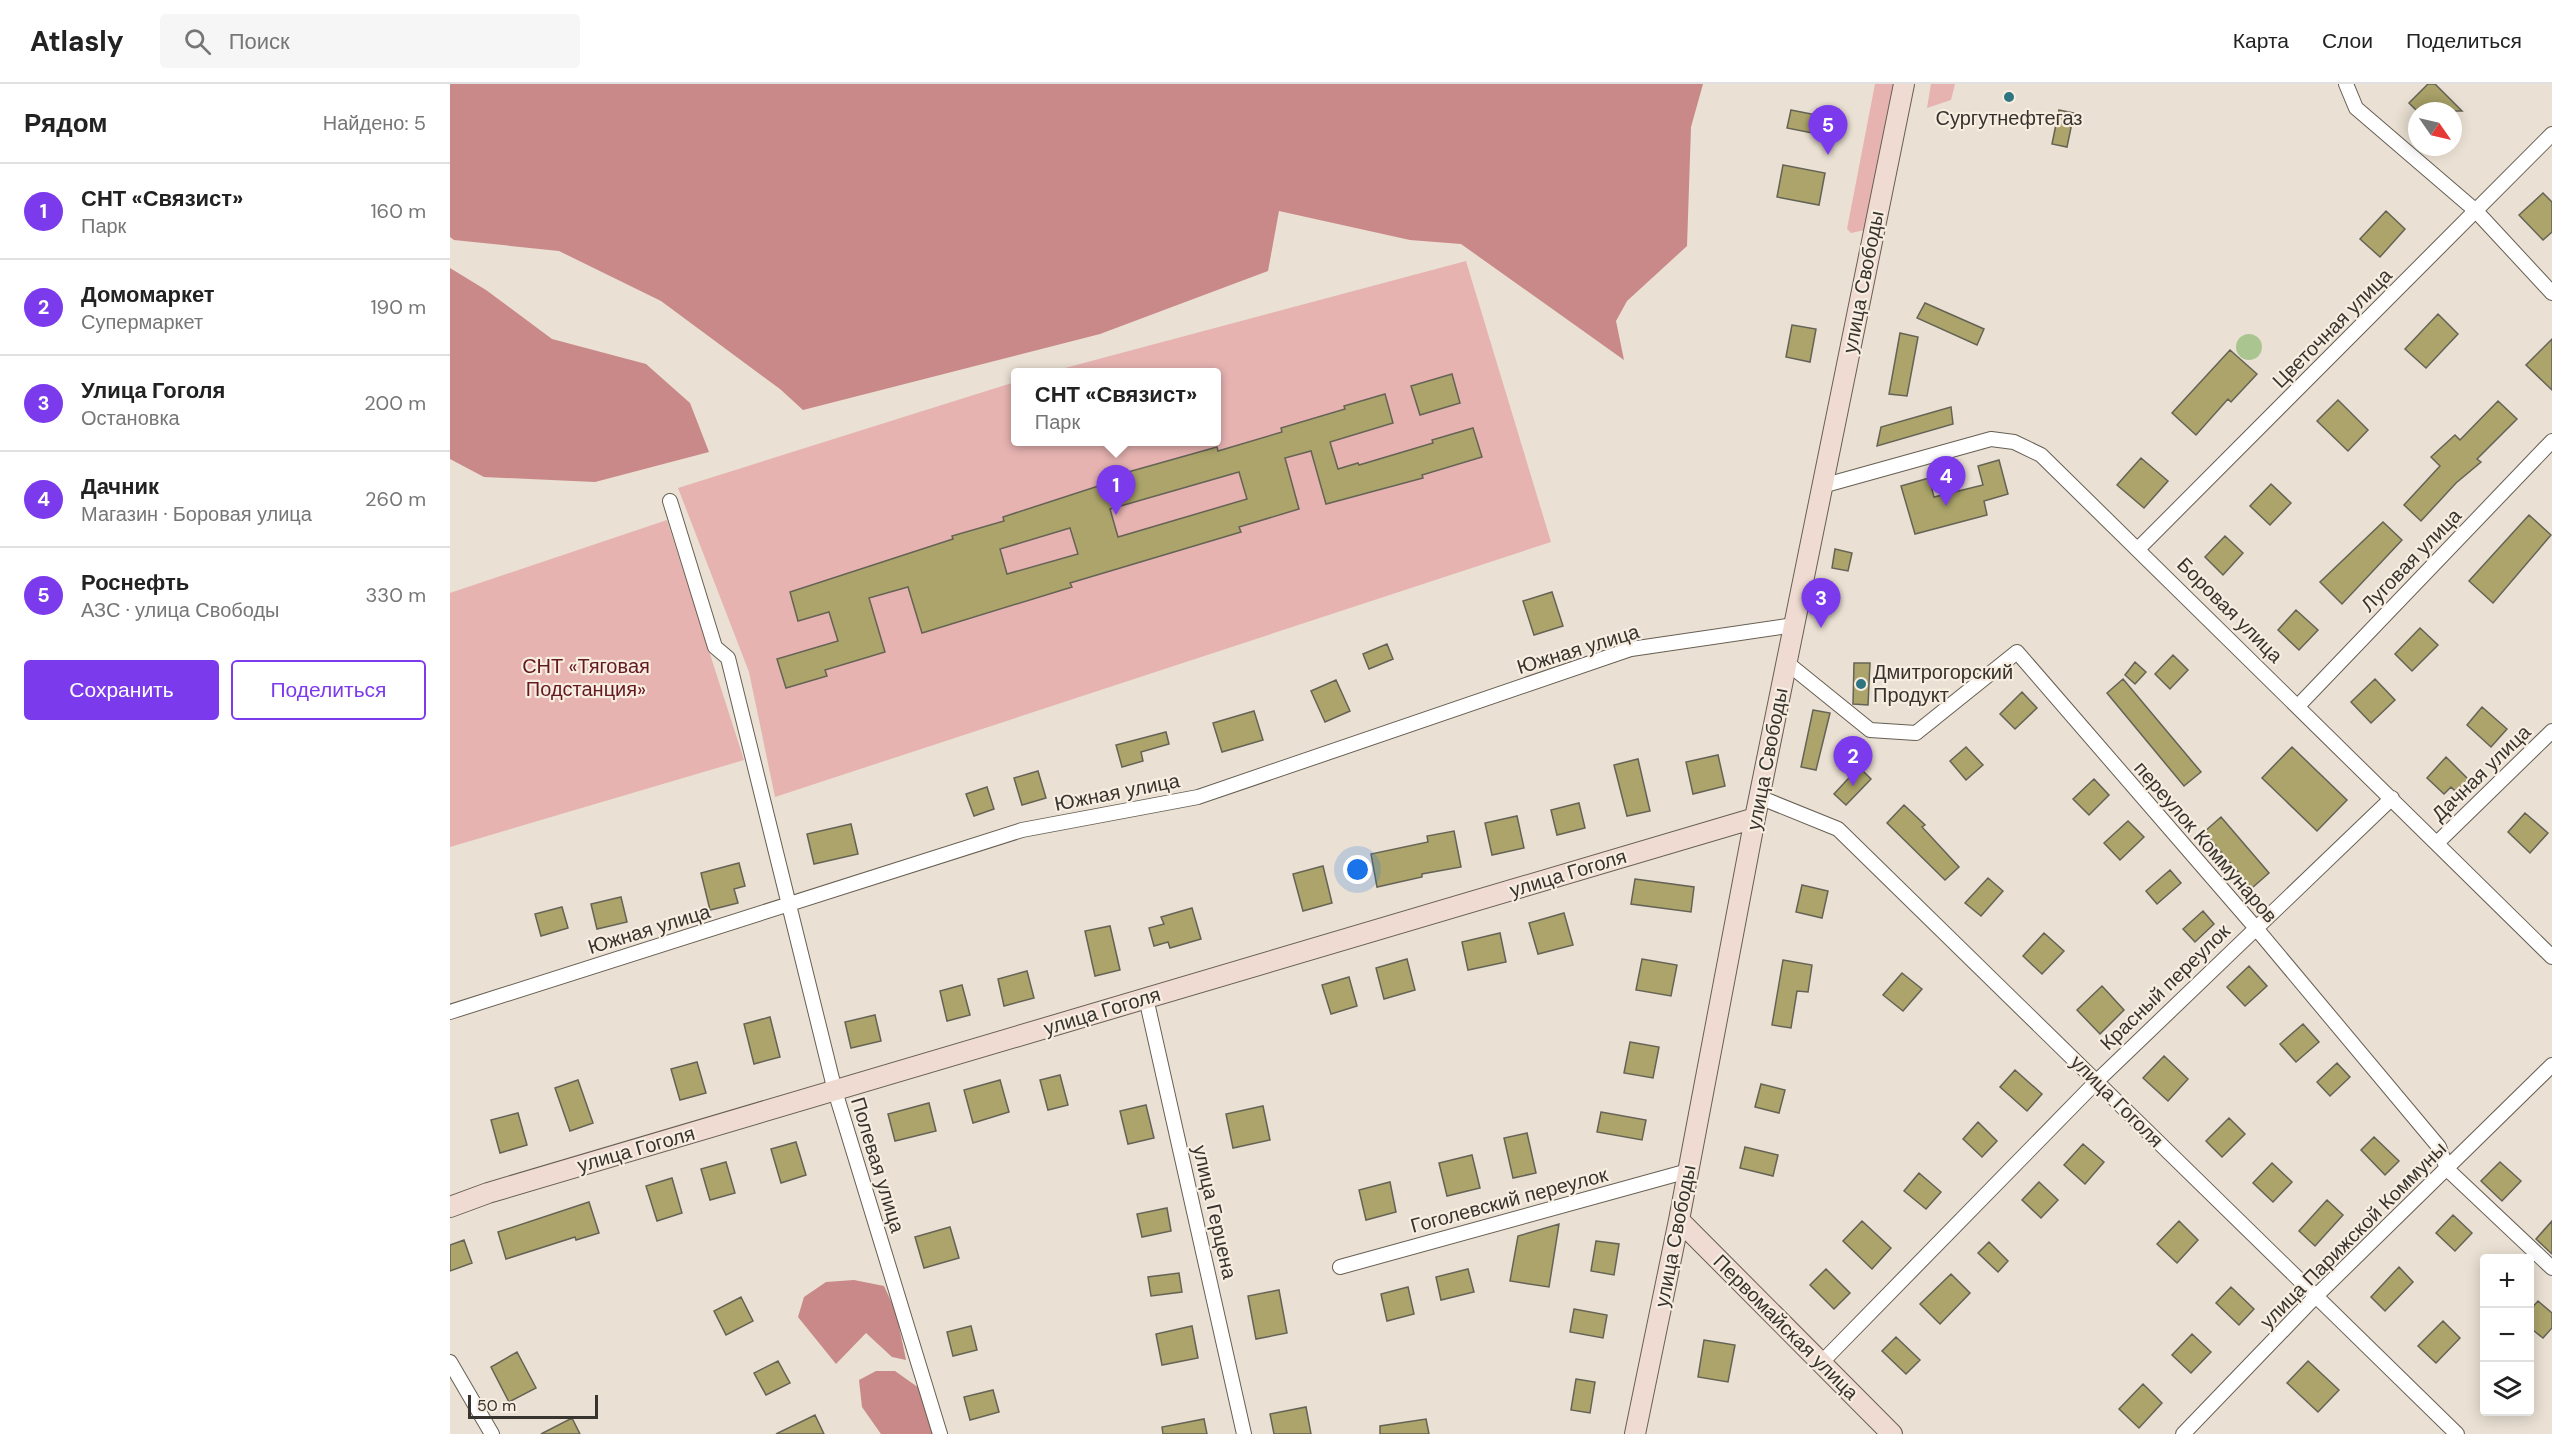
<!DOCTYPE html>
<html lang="ru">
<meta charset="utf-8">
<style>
body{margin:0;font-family:"DM Sans",sans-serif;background:#f6f6f6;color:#222}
.controls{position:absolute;right:18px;bottom:18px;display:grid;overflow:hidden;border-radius:6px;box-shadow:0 3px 15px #0003}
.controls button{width:54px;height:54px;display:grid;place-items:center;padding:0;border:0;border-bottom:2px solid #e0e0e0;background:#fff;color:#222;font:30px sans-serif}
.compass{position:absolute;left:1958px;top:18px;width:54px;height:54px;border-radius:50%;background:#fff;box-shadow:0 3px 15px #0003;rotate:124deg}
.scale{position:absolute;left:18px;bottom:15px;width:130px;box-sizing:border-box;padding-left:6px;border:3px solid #37332e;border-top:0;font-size:16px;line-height:21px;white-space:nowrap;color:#37332e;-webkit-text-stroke:4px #f7ede0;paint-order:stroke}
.you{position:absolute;left:908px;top:786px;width:21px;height:21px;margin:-15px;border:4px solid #fff;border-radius:50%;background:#1a73e8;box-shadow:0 0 0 9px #1a73e833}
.badge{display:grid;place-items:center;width:39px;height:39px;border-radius:50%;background:#7c3aed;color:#fff;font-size:20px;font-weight:700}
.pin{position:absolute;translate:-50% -50px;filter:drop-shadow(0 2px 3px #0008)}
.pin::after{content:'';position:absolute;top:32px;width:21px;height:18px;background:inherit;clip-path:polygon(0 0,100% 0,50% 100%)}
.popup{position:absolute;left:561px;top:284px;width:210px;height:78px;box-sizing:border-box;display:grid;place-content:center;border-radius:6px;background:#fff;filter:drop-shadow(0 2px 4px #0005);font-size:20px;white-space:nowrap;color:#767676}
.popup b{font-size:22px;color:#222}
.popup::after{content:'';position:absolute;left:50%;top:100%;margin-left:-12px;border:12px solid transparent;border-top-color:#fff}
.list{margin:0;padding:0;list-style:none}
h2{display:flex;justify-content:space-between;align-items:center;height:78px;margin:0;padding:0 24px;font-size:26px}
h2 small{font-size:20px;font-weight:400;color:#767676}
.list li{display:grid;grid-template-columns:39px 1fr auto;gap:18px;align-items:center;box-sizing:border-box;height:96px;padding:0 24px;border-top:2px solid #e0e0e0}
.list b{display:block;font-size:22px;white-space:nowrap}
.list p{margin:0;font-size:20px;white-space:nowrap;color:#767676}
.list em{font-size:20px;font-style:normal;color:#767676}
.actions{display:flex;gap:12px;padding:18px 24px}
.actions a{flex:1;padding:14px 0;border:2px solid #7c3aed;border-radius:6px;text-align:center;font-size:21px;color:#7c3aed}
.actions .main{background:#7c3aed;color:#fff}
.icon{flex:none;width:33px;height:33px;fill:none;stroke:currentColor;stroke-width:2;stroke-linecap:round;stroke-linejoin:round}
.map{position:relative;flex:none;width:2102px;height:1350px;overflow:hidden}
header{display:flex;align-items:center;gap:36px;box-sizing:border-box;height:84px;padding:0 30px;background:#fff;border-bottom:2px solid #e0e0e0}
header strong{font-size:28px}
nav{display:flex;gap:33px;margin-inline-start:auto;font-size:21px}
.search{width:420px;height:54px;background:#f6f6f6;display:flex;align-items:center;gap:15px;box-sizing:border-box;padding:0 21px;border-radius:6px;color:#767676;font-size:22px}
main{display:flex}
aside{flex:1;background:#fff}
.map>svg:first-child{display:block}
</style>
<header>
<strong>Atlasly</strong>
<div class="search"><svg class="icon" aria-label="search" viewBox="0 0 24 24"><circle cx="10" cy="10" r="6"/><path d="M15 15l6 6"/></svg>Поиск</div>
<nav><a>Карта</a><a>Слои</a><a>Поделиться</a></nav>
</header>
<main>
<aside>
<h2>Рядом<small>Найдено: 5</small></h2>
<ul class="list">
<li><span class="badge">1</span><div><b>СНТ «Связист»</b><p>Парк</p></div><em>160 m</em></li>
<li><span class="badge">2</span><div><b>Домомаркет</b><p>Супермаркет</p></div><em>190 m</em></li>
<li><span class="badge">3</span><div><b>Улица Гоголя</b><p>Остановка</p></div><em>200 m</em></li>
<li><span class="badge">4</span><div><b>Дачник</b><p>Магазин · Боровая улица</p></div><em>260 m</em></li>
<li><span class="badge">5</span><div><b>Роснефть</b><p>АЗС · улица Свободы</p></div><em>330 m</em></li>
</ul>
<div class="actions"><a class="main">Сохранить</a><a>Поделиться</a></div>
</aside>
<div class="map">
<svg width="2102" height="1350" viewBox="0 0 2102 1350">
<rect width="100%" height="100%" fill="#eae0d3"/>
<path fill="#e6b3b1" d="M1425,0H1445L1419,145L1401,149L1397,145Z
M1481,0H1505L1501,16L1477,24Z
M1016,177L1101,458L325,713L299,588L228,404L565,298L566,358H766V288H600Z
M217,436L294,676L0,763V509Z"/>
<path fill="#c88988" d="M0,0H1253L1241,43L1237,162L1177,217L1166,237L1174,276L1011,160L960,156L829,127L818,187L650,250L353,326L330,305L211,217L109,167L4,156L0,153Z
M0,184L36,206L102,255L196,280L240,319L259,368L145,398L34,393L0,375Z
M404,1196L434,1202L446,1228L456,1276L442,1273L416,1249L386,1280L348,1233L354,1213L376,1198Z
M426,1287H445L469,1304L483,1350H431L412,1323L409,1296Z"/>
<path fill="#abc590" d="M1786 263a13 13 0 1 1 26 0a13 13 0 1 1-26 0Z"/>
<path fill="#aca46a" stroke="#656356" stroke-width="1.5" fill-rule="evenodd" d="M1978,0H1985L2012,27H1967L1959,19Z
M1341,26L1392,36L1388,54L1337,44Z
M1609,26L1624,29L1617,63L1602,60Z
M1333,81L1375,89L1369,121L1327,113Z
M2093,109L2102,118V148L2093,156L2069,131Z
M1936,127L1955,145L1930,173L1910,155Z
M1475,219L1534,245L1527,261L1467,234Z
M1988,230L2008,250L1976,284L1955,265Z
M1342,241L1366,245L1360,278L1336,273Z
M1450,249L1468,253L1457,312L1439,310Z
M2102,255V306L2076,281Z
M1780,266L1807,290L1781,318L1778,315L1746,351L1722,329Z
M1002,290L1010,319L970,331L961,302Z
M935,310L943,339L880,358L888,385L908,379L909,381L983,359L982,356L1023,344L1032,373L972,391L973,394L876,420L861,367L835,374L849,425L789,443L791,448L620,499L622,503L472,549L458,503L419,514L435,568L375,586L377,592L336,604L327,575L388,557L379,528L348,537L340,508L503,455L502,452L554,437L553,433L673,394L671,390L767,363L768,367L832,348L831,344L895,325L894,322ZM789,388L797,415L668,453L660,425ZM620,444L628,470L557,490L550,465Z
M1888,316L1918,346L1898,367L1867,337Z
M2048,317L2067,335L2027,375L2031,378L2006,399L1971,437L1954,421L1990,382L1981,373L2005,351L2010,356Z
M1501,323L1503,340L1427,362L1431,343Z
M1691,374L1718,397L1694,424L1667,401Z
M1549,376L1558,410L1534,417L1537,431L1465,450L1451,402L1479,394L1484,413L1533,401L1528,382Z
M1821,400L1841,419L1820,441L1800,422Z
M2079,431L2101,451L2043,519L2019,497Z
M1933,438L1952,456L1892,520L1870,498Z
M1775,452L1793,469L1773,491L1755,473Z
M1385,465L1402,469L1398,487L1382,484Z
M1102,508L1113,542L1084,551L1073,517Z
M1846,526L1868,546L1849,566L1828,546Z
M1970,544L1988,561L1962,587L1945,570Z
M937,560L943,575L919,585L913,570Z
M1723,571L1738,586L1720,605L1705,590Z
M1685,578L1696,588L1685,600L1675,591Z
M1404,579H1420L1418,621L1403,620Z
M1673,595L1751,688L1734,702L1657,609Z
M1925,595L1945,616L1921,639L1901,618Z
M886,596L900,627L875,638L861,607Z
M1572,608L1587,624L1565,645L1550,630Z
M2032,623L2057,645L2041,663L2017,641Z
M1363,626L1380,629L1366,686L1351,683Z
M804,627L813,656L772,668L763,639Z
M716,648L719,660L691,668L693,677L672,683L666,661Z
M1516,663L1533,681L1516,696L1500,677Z
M1842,663L1897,716L1867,747L1812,694Z
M1268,671L1275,702L1243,710L1236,678Z
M1996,673L2018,695L2006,708L2001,703L1994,710L1977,694Z
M1188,675L1200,727L1177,732L1164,681Z
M1409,683L1421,695L1396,721L1384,710Z
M588,687L596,714L572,721L564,694Z
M1644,695L1659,711L1639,731L1623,715Z
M537,703L544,725L524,732L516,710Z
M1129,719L1135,744L1107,751L1101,726Z
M1454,721L1475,741L1472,743L1509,783L1495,796L1437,739Z
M2075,729L2098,749L2080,769L2058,748Z
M1067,732L1074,764L1042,771L1035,739Z
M1771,733L1819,789L1802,804L1754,748Z
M1678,737L1694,753L1670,776L1654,759Z
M401,740L408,770L364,780L357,750Z
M1004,747L1011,783L972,790V793L927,803L921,770L978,758L977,752Z
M289,779L295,802L284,805L288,819L260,826L251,789Z
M873,782L882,819L853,827L843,790Z
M1720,786L1731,799L1707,820L1696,807Z
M1538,794L1553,807L1531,832L1515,819Z
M1185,795L1244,803L1241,828L1181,820Z
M1352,801L1378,807L1372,834L1346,828Z
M171,813L177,838L147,845L141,820Z
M112,823L118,844L91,852L85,830Z
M742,824L751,855L720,864L718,858L704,862L699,844L714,840L711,833Z
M1753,827L1764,840L1745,858L1733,845Z
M1114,829L1123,861L1088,870L1079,839Z
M660,842L670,886L645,892L635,847Z
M1050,849L1056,878L1018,886L1012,858Z
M1594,849L1614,867L1592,890L1573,872Z
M957,875L965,906L934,915L926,884Z
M1192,875L1227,881L1221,912L1186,906Z
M1333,876L1362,881L1358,908L1347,907L1341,944L1322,941Z
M1799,882L1817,902L1795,922L1777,903Z
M577,887L584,914L554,922L548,895Z
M1452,889L1472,905L1453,927L1433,911Z
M899,893L907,922L881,930L872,901Z
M512,901L520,931L497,937L490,907Z
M1652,902L1674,926L1650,950L1627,926Z
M425,931L431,957L401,964L395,938Z
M320,933L330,973L304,980L294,940Z
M1853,940L1869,958L1846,978L1830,960Z
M1180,958L1209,963L1203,994L1174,989Z
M1714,972L1738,995L1718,1017L1693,994Z
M247,978L256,1009L230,1016L221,985Z
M1887,979L1900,993L1880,1012L1867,998Z
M1565,986L1592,1010L1577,1027L1550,1003Z
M610,991L618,1021L598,1026L590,996Z
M128,996L143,1039L120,1047L105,1004Z
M550,996L559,1028L523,1039L514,1006Z
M1311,1000L1335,1006L1329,1029L1305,1023Z
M479,1019L486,1047L445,1057L438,1030Z
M696,1021L704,1054L678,1060L670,1027Z
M813,1022L820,1056L783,1064L776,1030Z
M1151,1028L1196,1036L1192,1056L1147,1048Z
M68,1029L77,1061L50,1069L41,1036Z
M1779,1034L1795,1050L1772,1073L1756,1057Z
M1528,1038L1547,1057L1532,1073L1513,1055Z
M1077,1049L1086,1089L1063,1094L1054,1054Z
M1924,1053L1949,1077L1935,1091L1911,1066Z
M346,1058L356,1091L331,1099L321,1065Z
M1633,1060L1654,1078L1635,1100L1614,1081Z
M1295,1063L1328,1071L1323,1092L1290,1084Z
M1022,1071L1030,1104L997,1112L989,1079Z
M276,1078L285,1109L260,1116L251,1085Z
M2050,1078L2071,1097L2052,1117L2031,1097Z
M1822,1079L1842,1098L1823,1118L1803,1099Z
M1469,1089L1491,1108L1476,1125L1454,1107Z
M222,1094L232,1129L207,1137L196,1102Z
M940,1098L946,1128L916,1136L909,1106Z
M1589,1098L1608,1116L1591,1134L1572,1116Z
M1877,1116L1893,1131L1865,1162L1849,1147Z
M139,1118L149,1149L126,1156L125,1153L56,1175L48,1148Z
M717,1124L721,1147L692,1153L687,1130Z
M2003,1131L2022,1149L2005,1167L1986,1149Z
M1412,1137L1441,1164L1422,1185L1393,1157Z
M1729,1137L1748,1156L1727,1179L1707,1160Z
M2102,1137V1170L2086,1155Z
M1109,1140L1099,1203L1060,1197L1068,1152Z
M500,1143L509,1174L474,1184L465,1153Z
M14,1156L22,1179L0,1187V1161Z
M1146,1157L1169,1160L1164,1191L1141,1187Z
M1539,1158L1558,1177L1548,1188L1528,1169Z
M1949,1183L1963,1198L1935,1227L1921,1213Z
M1018,1185L1024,1208L991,1216L986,1193Z
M1376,1185L1400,1209L1384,1225L1360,1201Z
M729,1189L732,1208L701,1212L698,1193Z
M1501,1190L1520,1209L1490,1240L1470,1220Z
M958,1203L964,1230L937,1237L931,1210Z
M1781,1203L1804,1225L1789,1241L1766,1219Z
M829,1206L837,1249L806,1255L798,1212Z
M291,1213L303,1237L276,1251L264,1227Z
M2088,1217L2102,1229V1244L2093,1254L2079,1243V1227Z
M1124,1225L1157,1231L1153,1254L1120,1248Z
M1993,1237L2010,1254L1986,1279L1968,1262Z
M521,1242L527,1266L503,1272L497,1248Z
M742,1242L748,1274L712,1281L706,1250Z
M1742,1250L1761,1268L1741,1289L1722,1271Z
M1446,1253L1470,1276L1456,1290L1432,1267Z
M1254,1256L1285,1261L1278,1298L1248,1293Z
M67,1268L86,1304L59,1318L41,1283Z
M328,1277L340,1299L316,1311L304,1289Z
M1858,1277L1889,1306L1868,1328L1837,1299Z
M1126,1295L1145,1298L1140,1329L1121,1326Z
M1693,1300L1712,1319L1689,1344L1669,1325Z
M543,1306L549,1328L520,1336L514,1313Z
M856,1323L861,1350H824L820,1330Z
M365,1331L374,1350H326Z
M122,1334L130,1350H91Z
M754,1335L757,1350H713L712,1343Z
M976,1335L979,1350H930V1342Z"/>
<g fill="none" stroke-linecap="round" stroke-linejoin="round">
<g stroke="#675f53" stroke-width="16">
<path id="street" d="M1896,0L1906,24L2026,127L2102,209
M1372,402L1541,355L1564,358L1591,371L2102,873
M220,417L265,563L278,574L385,1007L490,1350
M1689,464L2102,50
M1336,578L1420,646L1466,649L1567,568L1805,843L1989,1063L1997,1085L2102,1184
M1849,621L2102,357
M1309,713L1388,745L2007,1350
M1987,759L2102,647
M696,914L794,1350
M0,928L572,746L748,713L1181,565L1344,541
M890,1183L1238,1087
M0,1278L42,1350
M1371,1279L1647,997L1942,714
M1733,1350L1865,1213L2102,981"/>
</g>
<g stroke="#675f53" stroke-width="22">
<path id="secondary" d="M0,1123L38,1109L1305,734
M1229,1136L1442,1350
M1185,1350L1229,1136L1305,734L1454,0"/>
</g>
<use href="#street" stroke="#fff" stroke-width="14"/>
<use href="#secondary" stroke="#efdbd1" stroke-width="20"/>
</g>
<g fill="#2f7582" stroke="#f7ede0" stroke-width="2">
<circle cx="1559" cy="13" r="6"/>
<circle cx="1411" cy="600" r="6"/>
</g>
<g text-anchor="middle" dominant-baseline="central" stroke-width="4.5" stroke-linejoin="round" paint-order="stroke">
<g font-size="20" fill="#37332e" stroke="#f7ede0">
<text x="1559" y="34">Сургутнефтегаз</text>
<text x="1423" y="588" text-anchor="start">Дмитрогорский<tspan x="1423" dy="23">Продукт</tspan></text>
</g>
<g font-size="20" fill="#37332e" stroke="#f7ede0">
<text transform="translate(1413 198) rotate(-79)">улица Свободы</text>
<text transform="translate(1882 244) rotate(-45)">Цветочная улица</text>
<text transform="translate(1961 476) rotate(-46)">Луговая улица</text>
<text transform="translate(1780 526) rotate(45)">Боровая улица</text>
<text transform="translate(1128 565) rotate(-17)">Южная улица</text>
<text transform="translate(1317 675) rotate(-79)">улица Свободы</text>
<text transform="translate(2031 689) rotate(-44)">Дачная улица</text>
<text transform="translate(667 708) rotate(-11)">Южная улица</text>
<text transform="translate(1756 758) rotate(49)">переулок Коммунаров</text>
<text transform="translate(1118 789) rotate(-17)">улица Гоголя</text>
<text transform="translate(199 845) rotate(-17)">Южная улица</text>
<text transform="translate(1715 903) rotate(-44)">Красный переулок</text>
<text transform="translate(652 927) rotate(-17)">улица Гоголя</text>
<text transform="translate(1667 1017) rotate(45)">улица Гоголя</text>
<text transform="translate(186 1065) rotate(-16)">улица Гоголя</text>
<text transform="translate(428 1081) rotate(73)">Полевая улица</text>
<text transform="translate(1059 1116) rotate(-15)">Гоголевский переулок</text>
<text transform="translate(765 1128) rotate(77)">улица Герцена</text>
<text transform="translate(1903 1151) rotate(-45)">улица Парижской Коммуны</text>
<text transform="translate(1225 1152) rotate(-79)">улица Свободы</text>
<text transform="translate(1336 1243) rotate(45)">Первомайская улица</text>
</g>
<g font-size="20" fill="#64181f" stroke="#f7ede0">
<text x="136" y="582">СНТ «Тяговая<tspan x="136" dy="23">Подстанция»</tspan></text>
</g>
</g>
</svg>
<div class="controls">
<button>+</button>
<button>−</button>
<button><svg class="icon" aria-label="layers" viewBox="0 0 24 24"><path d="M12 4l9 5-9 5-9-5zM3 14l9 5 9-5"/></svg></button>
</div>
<svg class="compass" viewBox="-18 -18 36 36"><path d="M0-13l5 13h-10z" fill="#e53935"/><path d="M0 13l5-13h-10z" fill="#767676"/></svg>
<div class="scale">50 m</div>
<div class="you"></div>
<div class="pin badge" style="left:666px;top:431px">1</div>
<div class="popup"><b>СНТ «Связист»</b>Парк</div>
<div class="pin badge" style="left:1403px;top:702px">2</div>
<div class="pin badge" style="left:1371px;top:544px">3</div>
<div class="pin badge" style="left:1496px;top:422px">4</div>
<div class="pin badge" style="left:1378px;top:71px">5</div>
</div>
</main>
